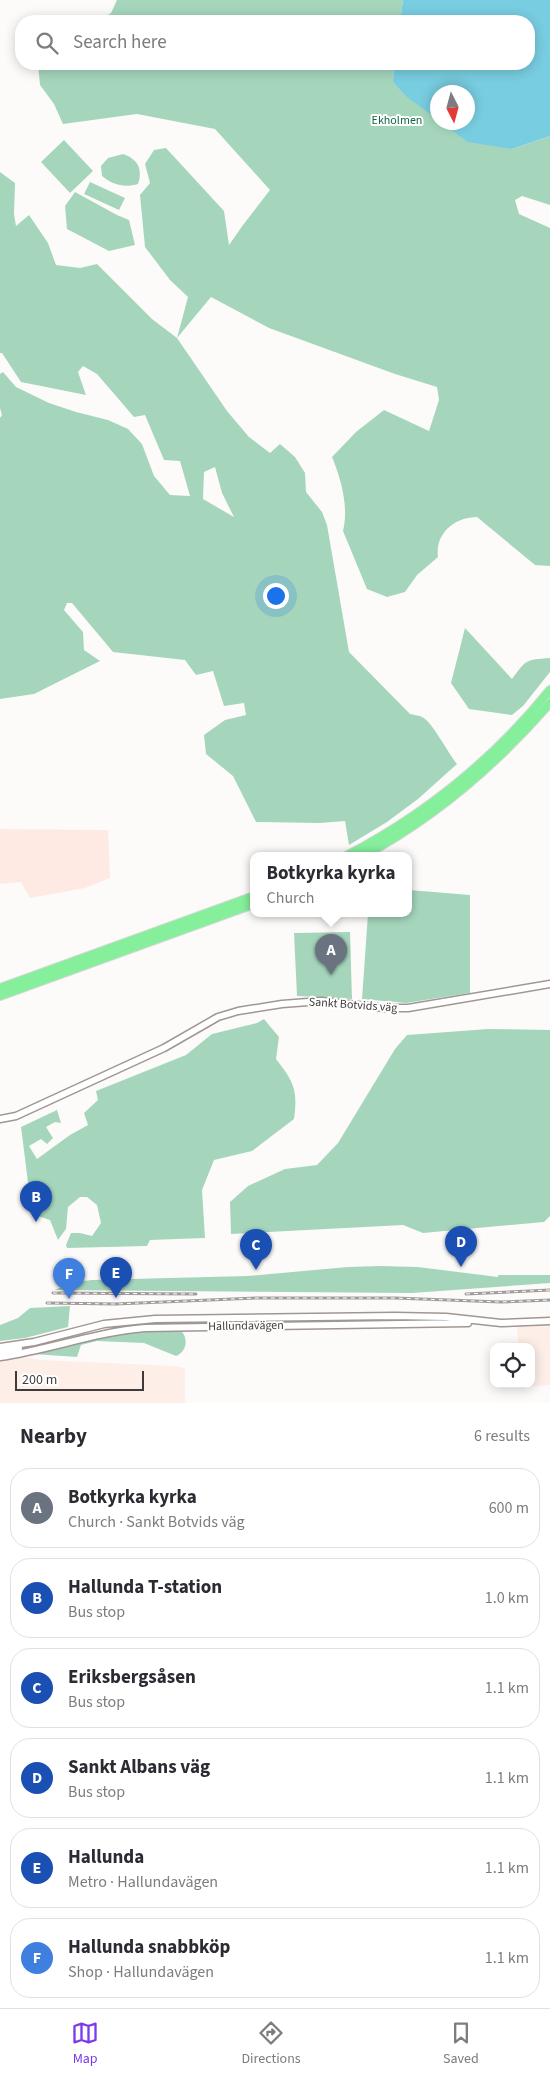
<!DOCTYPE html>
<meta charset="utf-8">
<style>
body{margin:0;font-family:"Source Sans 3",sans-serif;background:#f2f2f3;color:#2b2b33}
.controls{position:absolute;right:15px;bottom:15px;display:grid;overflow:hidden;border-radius:10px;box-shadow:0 2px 12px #0003}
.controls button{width:45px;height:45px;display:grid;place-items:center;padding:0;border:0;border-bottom:1px solid #e1e1e2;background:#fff;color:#2b2b33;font:25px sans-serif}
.compass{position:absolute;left:430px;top:85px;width:45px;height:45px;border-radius:50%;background:#fff;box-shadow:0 2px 12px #0003;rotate:174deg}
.scale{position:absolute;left:15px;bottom:12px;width:129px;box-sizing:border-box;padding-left:5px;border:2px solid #403b3a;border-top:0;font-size:14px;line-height:18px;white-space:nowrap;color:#403b3a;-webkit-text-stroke:4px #fff;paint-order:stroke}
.you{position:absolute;left:275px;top:595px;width:18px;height:18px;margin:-12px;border:4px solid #fff;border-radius:50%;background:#1a73e8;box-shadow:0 0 0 8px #1a73e833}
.badge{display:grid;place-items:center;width:32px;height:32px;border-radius:50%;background:#7c3aed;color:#fff;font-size:16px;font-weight:700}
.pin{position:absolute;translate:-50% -41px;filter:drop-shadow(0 1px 2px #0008)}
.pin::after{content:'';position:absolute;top:26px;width:18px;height:15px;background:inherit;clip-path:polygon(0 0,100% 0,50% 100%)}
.popup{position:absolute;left:250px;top:852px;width:162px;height:65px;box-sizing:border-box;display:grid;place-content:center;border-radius:10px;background:#fff;filter:drop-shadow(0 1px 4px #0005);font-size:16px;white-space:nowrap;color:#7c7c81}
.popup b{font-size:19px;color:#2b2b33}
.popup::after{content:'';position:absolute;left:50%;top:100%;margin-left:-10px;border:10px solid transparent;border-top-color:#fff}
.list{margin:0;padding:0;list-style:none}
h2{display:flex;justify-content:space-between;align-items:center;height:65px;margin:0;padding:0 20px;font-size:21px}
h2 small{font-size:16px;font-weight:400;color:#7c7c81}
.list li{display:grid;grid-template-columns:32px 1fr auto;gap:15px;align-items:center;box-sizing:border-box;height:80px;margin:0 10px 10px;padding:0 10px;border:1px solid #e1e1e2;border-radius:20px}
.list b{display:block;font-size:19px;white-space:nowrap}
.list p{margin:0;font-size:16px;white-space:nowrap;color:#7c7c81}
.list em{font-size:16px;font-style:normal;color:#7c7c81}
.icon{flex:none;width:28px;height:28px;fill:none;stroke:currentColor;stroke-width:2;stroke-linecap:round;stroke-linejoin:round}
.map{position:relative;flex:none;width:550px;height:1403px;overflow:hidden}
.search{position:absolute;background:#fff;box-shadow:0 2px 12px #0003;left:15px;right:15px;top:15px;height:55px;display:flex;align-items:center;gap:12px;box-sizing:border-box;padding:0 18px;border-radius:20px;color:#7c7c81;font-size:19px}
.sheet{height:605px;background:#fff}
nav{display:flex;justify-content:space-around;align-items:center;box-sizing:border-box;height:70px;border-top:1px solid #e1e1e2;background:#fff;font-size:14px;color:#7c7c81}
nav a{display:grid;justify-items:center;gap:2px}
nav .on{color:#7c3aed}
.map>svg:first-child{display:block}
</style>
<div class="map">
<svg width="550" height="1403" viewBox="0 0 550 1403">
<rect width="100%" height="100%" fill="#fdfbfa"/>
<path fill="#fdeee8" d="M550,1324V1385L520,1387V1384H531V1347H518L517,1325Z
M20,1356L40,1360L174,1366L185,1368V1403H0V1359Z"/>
<path fill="#ffeae3" d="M0,829L108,830L110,878L85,888L30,898L21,882L0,884Z"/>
<path fill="#a5d6bc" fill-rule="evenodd" d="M117,0H403L400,21H98L111,13Z
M38,64H394L393,82L437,119L438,122L442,123L512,149L550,136V205L522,196L515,200L519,214L550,228V566L535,565L477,517C455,517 435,533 438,557L417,575L405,592L387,597L367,589L343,531C349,507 341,479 332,457L356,432L384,410L429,431L439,400L437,387L395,374L269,328L211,297L177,338L227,411L249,437L270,453L280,444L295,457L305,473L306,492L322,512L327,525L349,652L410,714C414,715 418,715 422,717C431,720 448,753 457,764L418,799L387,822L349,845L345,821L320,823L256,822L233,776L206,754L204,735L225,720L246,715L244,703L224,706L213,671L196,675L185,660L113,652L72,603H67L64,610L83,632L84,650L100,661L34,694L0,699V418L2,415L0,408V374L3,372L16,387L49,403L76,412L108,420L128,429L142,444L154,476L170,495L190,496L180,461L164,460L145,415L134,417L97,374L83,366L78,372L86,395L21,382L2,353H0V172L15,183L14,214L16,226L29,215L48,243L56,265L80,268L97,264L152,319L177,338L188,297L170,280L145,247L140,195L150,183L145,164L154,150L166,148L224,211L229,245L243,225L270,190L215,129L137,114L63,124L54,104L40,85ZM215,467L222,493L234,517L203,499L204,472Z
M64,140L93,171L70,193L41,162Z
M123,154C138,159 143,169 138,184C124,188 113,185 102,176L101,166L108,158Z
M90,182L125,198L119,210L84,194Z
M75,192L117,215L129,220L135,245L109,251L67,229L65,206Z
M465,628L512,679C527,659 525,660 550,658V672L523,706L512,715L469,709L451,683Z
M409,890L470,895V993L406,1003L362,999L368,914H408Z
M350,932L352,999L297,996L294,933Z
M264,1019L279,1037L276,1059C294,1082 298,1090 294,1119L252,1151L214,1160L202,1190L205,1238L150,1240L147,1246L67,1248L66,1245L71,1233H80L92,1236L101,1223L97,1205L87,1197H80L68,1207L66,1229L58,1240L50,1220L32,1214L21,1127L57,1110L61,1123L55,1122L46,1127L53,1138L47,1144L41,1139L29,1146L37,1159L70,1135L88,1125L84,1113L98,1100L96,1091L186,1055L212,1034L257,1023Z
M488,1029L550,1030V1216L544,1222L423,1233L403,1225L231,1234L230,1202L248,1186L285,1169L317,1165L338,1143L395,1049L407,1035Z
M380,1266L418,1267L498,1277V1275H550V1283L412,1293L54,1290L75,1282L92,1280L247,1276L348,1267Z
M70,1306L68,1327L25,1338L0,1341V1325L18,1318L30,1308Z
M180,1330C189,1337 187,1352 176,1356L144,1343L97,1341L81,1345L77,1357L33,1354L89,1339L140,1331Z"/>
<path fill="#78cde0" d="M403,0H550V136L512,149L468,142L442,123L468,122V92H438L437,119L407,97L393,82L394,64H529V21H400Z"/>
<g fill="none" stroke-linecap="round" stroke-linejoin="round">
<g stroke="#a19692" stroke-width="9">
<path id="secondary" d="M0,1119L16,1116L164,1048L218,1017L238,1011L282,1004L321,1001L385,1008H408L550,984
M0,1347L34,1342L104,1324L155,1319L395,1316L446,1317L501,1323L550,1321
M0,1352L19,1348
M0,1357C49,1350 95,1332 145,1328L468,1323"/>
</g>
<g stroke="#d9d8d8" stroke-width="10">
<path id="highway" d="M346,856C425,815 494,759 550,690
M363,856C434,818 497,764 550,703
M0,988L254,896
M0,996L254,904"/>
</g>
<use href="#secondary" stroke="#fff" stroke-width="6"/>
<use href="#highway" stroke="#85ef9c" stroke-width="8"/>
<g stroke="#a19d9c" stroke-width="3">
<path id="rail" d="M53,1293L196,1294
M466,1294L550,1290
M47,1303L116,1304L256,1298H395L501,1302L550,1300"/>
</g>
<use href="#rail" stroke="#fff" stroke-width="1" stroke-dasharray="4" stroke-linecap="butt"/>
</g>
<g text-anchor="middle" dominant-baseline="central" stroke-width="4" stroke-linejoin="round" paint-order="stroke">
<g font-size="12" fill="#136645" stroke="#fff">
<text x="397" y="120">Ekholmen</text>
</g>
<g font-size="12" fill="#403b3a" stroke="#fff">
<text transform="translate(353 1005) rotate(4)">Sankt Botvids väg</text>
<text transform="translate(246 1326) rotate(-1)">Hallundavägen</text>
</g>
</g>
</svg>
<div class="controls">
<button><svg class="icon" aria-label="locate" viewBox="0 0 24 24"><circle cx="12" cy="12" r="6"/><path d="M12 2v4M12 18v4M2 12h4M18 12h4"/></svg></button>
</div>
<svg class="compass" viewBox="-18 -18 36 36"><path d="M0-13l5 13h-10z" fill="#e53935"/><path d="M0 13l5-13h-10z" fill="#7c7c81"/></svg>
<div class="scale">200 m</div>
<div class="you"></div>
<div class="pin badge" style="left:331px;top:975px;background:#6b7280">A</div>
<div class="popup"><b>Botkyrka kyrka</b>Church</div>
<div class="pin badge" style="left:36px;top:1222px;background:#1a4fb4">B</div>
<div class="pin badge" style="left:256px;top:1270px;background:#1a4fb4">C</div>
<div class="pin badge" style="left:461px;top:1267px;background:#1a4fb4">D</div>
<div class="pin badge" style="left:116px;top:1298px;background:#1a4fb4">E</div>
<div class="pin badge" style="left:69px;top:1299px;background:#3f7fe0">F</div>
<div class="search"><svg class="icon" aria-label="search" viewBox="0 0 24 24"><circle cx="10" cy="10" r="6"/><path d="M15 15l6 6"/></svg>Search here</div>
</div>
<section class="sheet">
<h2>Nearby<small>6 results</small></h2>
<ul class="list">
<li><span class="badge" style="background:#6b7280">A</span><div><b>Botkyrka kyrka</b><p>Church · Sankt Botvids väg</p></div><em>600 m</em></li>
<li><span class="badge" style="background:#1a4fb4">B</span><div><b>Hallunda T-station</b><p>Bus stop</p></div><em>1.0 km</em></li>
<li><span class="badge" style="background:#1a4fb4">C</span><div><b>Eriksbergsåsen</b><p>Bus stop</p></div><em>1.1 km</em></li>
<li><span class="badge" style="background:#1a4fb4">D</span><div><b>Sankt Albans väg</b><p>Bus stop</p></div><em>1.1 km</em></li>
<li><span class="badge" style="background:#1a4fb4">E</span><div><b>Hallunda</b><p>Metro · Hallundavägen</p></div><em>1.1 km</em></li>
<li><span class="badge" style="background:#3f7fe0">F</span><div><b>Hallunda snabbköp</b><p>Shop · Hallundavägen</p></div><em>1.1 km</em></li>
</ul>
</section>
<nav>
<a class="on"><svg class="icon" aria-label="map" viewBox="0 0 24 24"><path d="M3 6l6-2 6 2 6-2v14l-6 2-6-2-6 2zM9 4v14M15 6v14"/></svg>Map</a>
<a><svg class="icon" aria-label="directions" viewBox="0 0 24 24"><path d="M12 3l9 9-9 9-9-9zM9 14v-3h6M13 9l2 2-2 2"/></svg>Directions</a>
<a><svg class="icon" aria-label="saved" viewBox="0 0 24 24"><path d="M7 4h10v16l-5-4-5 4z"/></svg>Saved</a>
</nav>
